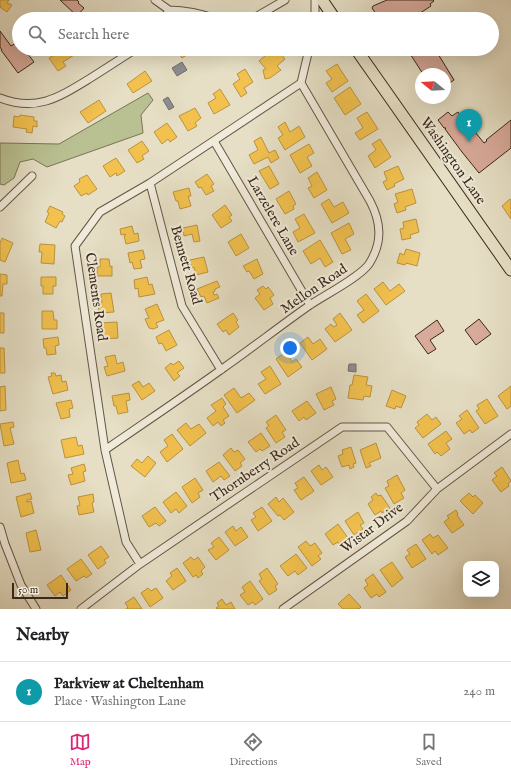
<!DOCTYPE html>
<meta charset="utf-8">
<style>
body{margin:0;font-family:"IM FELL English",serif;background:#f2f2f2;color:#202124}
.controls{position:absolute;right:12px;bottom:12px;display:grid;overflow:hidden;border-radius:8px;box-shadow:0 4px 16px #0002}
.controls button{width:36px;height:36px;display:grid;place-items:center;padding:0;border:0;border-bottom:1px solid #e0e0e0;background:#fff;color:#202124;font:20px sans-serif}
.compass{position:absolute;left:415px;top:68px;width:36px;height:36px;border-radius:50%;background:#fff;box-shadow:0 4px 16px #0002;rotate:288deg}
.scale{position:absolute;left:12px;bottom:10px;width:56px;box-sizing:border-box;padding-left:4px;border:2px solid #3a2819;border-top:0;font-size:11px;line-height:14px;white-space:nowrap;color:#3a2819;-webkit-text-stroke:3px #efead9;paint-order:stroke}
.you{position:absolute;left:290px;top:348px;width:14px;height:14px;margin:-10px;border:3px solid #fff;border-radius:50%;background:#1a73e8;box-shadow:0 0 0 6px #1a73e833}
.badge{display:grid;place-items:center;width:26px;height:26px;border-radius:50%;background:#db2777;color:#fff;font-size:13px;font-weight:700}
.pin{position:absolute;translate:-50% -33px;filter:drop-shadow(0 1px 2px #0008)}
.pin::after{content:'';position:absolute;top:21px;width:14px;height:12px;background:inherit;clip-path:polygon(0 0,100% 0,50% 100%)}
.list{margin:0;padding:0;list-style:none}
h2{display:flex;justify-content:space-between;align-items:center;height:52px;margin:0;padding:0 16px;font-size:17px}
h2 small{font-size:13px;font-weight:400;color:#757577}
.list li{display:grid;grid-template-columns:26px 1fr auto;gap:12px;align-items:center;box-sizing:border-box;height:60px;padding:0 16px;border-top:1px solid #e0e0e0}
.list b{display:block;font-size:15px;white-space:nowrap}
.list p{margin:0;font-size:13px;white-space:nowrap;color:#757577}
.list em{font-size:13px;font-style:normal;color:#757577}
.icon{flex:none;width:22px;height:22px;fill:none;stroke:currentColor;stroke-width:2;stroke-linecap:round;stroke-linejoin:round}
.map{position:relative;flex:none;width:511px;height:609px;overflow:hidden}
.search{position:absolute;background:#fff;box-shadow:0 4px 16px #0002;left:12px;right:12px;top:12px;height:44px;display:flex;align-items:center;gap:10px;box-sizing:border-box;padding:0 14px;border-radius:22px;color:#757577;font-size:15px}
.sheet{height:112px;background:#fff}
nav{display:flex;justify-content:space-around;align-items:center;box-sizing:border-box;height:56px;border-top:1px solid #e0e0e0;background:#fff;font-size:11px;color:#757577}
nav a{display:grid;justify-items:center;gap:2px}
nav .on{color:#db2777}
.map>svg:first-child{display:block}
</style>
<div class="map">
<svg width="511" height="609" viewBox="0 0 511 609">
<rect width="100%" height="100%" fill="#e6dfc5"/>
<filter id="stains"><feTurbulence type="fractalNoise" baseFrequency=".005" numOctaves="4"/><feColorMatrix values="0 0 0 0 .2 0 0 0 0 .09 0 0 0 0 .02 0 0 0 .5 -.17"/></filter>
<radialGradient id="worn" r=".72"><stop offset=".6" stop-color="#630" stop-opacity="0"/><stop offset="1" stop-color="#630" stop-opacity=".3"/></radialGradient>
<path fill="#b9c192" stroke="#7a7456" d="M148,93L153,100L141,115L143,133L47,167L33,159L20,162L14,178L4,185L0,184V143L59,144Z"/>
<path fill="#f2c14e" stroke="#bb933e" d="M0,0H9L7,3L12,5L7,12L0,7Z
M63,49H70L74,55L63,62L66,66L58,71L49,58Z
M177,49H188L186,50L188,54L182,58Z
M273,49H277L285,59L277,66L281,70L270,78L265,79L263,70L266,69L259,61Z
M337,64L348,81L332,92L326,83L332,79L326,71Z
M245,69L253,82L244,88L247,93L241,97L233,84L240,79L237,74Z
M145,71L152,81L133,93L127,84Z
M350,87L361,104L345,115L334,98Z
M220,89L230,105L214,114L208,103L216,98L213,94Z
M99,100L106,111L88,123L80,112Z
M195,108L201,118L195,123L197,126L188,131L179,116Z
M367,112L378,129L360,140L355,133L363,128L357,118Z
M20,115L34,117V121H37V127L33,126L32,133L26,132L27,129L13,127L14,116L19,117Z
M285,122L290,132L299,126L305,137L285,150L278,138L283,135L278,127Z
M167,123L177,137L170,142L168,139L162,144L154,132Z
M261,137L269,153L275,150L279,158L271,163L268,157L254,164L249,155L258,150L254,141Z
M380,139L391,157L375,168L368,156L376,150L372,144Z
M142,141L149,151L142,156L144,159L137,163L128,150Z
M309,144L314,153L307,157L312,166L300,173L290,155Z
M116,158L125,171L117,176L116,173L110,177L103,166Z
M269,166L279,184L270,189L259,171Z
M398,166L404,179L394,184L395,186L387,190L383,182L387,180L384,172Z
M317,172L327,190L314,198L308,188L312,186L308,178Z
M207,174L214,184L211,186L214,191L206,195L201,187L199,188L195,182Z
M87,175L97,189L88,195L87,193L81,196L74,186L80,182L79,179Z
M189,188L191,196H188L191,206L180,209L178,201H176L173,192Z
M412,189L416,203L405,207L406,210L397,213L394,204L398,202L395,194Z
M289,191L296,204L293,206L294,209L285,214L276,199Z
M329,199L334,207L343,202L349,213L332,223L321,204Z
M510,199L511,201V219L502,206Z
M225,205L232,215L229,217L232,221L221,228L212,215Z
M50,206L63,212L62,214L65,216L62,222L60,221L56,228L45,222L49,213L47,212Z
M304,214L315,233L298,242L293,232L300,228L295,219Z
M416,219L419,232L410,235L411,238L402,240L400,229L404,228L403,222Z
M349,223L354,234L345,239L351,250L342,254L331,233Z
M197,225L200,241L194,242L192,234L184,236L183,228Z
M132,226L134,234L138,233L139,241L126,244L124,236L126,235L125,234L121,235L120,229Z
M241,234L249,248L236,256L228,242Z
M2,238L13,243L5,262L0,260V243Z
M320,240L333,262L325,267L320,258L311,264L303,251Z
M40,244L55,245L54,264L41,263L42,252H39Z
M406,249L420,253L417,266L406,263L405,265L397,263L400,253L404,255Z
M143,250L145,259L140,260L142,268L134,269L132,262L130,263L128,253Z
M204,257L208,272L196,275L194,267L191,268L190,260Z
M100,259H109L110,267L112,266V276H97V267H100Z
M257,259L263,274L254,279L249,271L247,272L243,266Z
M0,274L7,275V284H3L2,296H0Z
M41,277H56V286H53V294H43V286H41Z
M147,277L149,285L152,284L155,294L139,297L138,288L135,289L134,280Z
M217,281L220,287L215,289V291L213,292L214,295L217,294L219,298L207,303L204,296L201,297L197,289Z
M383,282L390,291L399,284L405,291L386,305L374,289Z
M263,286L266,289L268,287L274,295L270,298L273,304L264,310L255,298L260,294L257,290Z
M111,293L114,312L99,313L98,303H102L101,294Z
M366,294L379,311L363,323L357,315L364,310L357,301Z
M157,304L164,320L156,323L158,327L153,329L149,328L145,319L149,318L145,309Z
M42,311H53L54,320H57V329H42Z
M0,313H4V333H0Z
M233,313L238,320L236,322L239,327L229,335L226,330L223,332L217,324Z
M340,313L352,330L335,342L325,329L331,324L333,327L337,325L333,319Z
M117,322L118,338L104,339L103,333H99V323Z
M169,330L177,345L166,351L162,343L159,344L156,337Z
M58,337L59,345L55,346L56,354L47,355L46,348H44L43,339Z
M308,337L313,344L320,339L327,349L312,360L300,343Z
M0,348H4L5,373H0Z
M286,352L292,362L296,359L302,367L288,377L276,359Z
M115,355L117,364L123,362L125,371L107,376L104,367L108,366L105,357Z
M179,361L184,368L177,373L180,376L174,381L165,368L171,363L173,365Z
M270,366L281,384L265,394L258,384L266,379L261,372Z
M51,373H55L56,376L61,375L62,382L66,381L68,390L53,394L48,377L52,376Z
M354,375L368,377L366,385L372,386L370,397L364,396L363,400L348,398L350,385H352Z
M139,381L143,387L149,383L155,391L142,400L132,385Z
M5,386L6,410L0,411V387Z
M511,386V406L507,409L498,396Z
M331,387L336,399L332,401L334,405L324,410L316,394Z
M234,388L241,398L249,393L255,400L237,413L224,395Z
M392,390L406,396L401,408L396,406L395,409L386,406Z
M129,393L130,400L126,401L128,412L118,414L116,406H114L112,396Z
M222,398L226,404L223,407L229,416L223,420L225,423L221,426L218,422L213,426L207,418L216,411L211,405Z
M487,399L498,416L485,424L476,411L479,409L477,405Z
M71,400L73,408L69,409L70,417L61,419L56,403Z
M307,401L316,413L306,420L304,417L299,421L292,411Z
M467,410L479,428L472,433L470,430L464,434L456,423L462,419L459,416Z
M427,414L432,420L436,417L441,424L423,438L415,428L419,425L417,422Z
M276,415L286,430L282,432L285,437L276,443L266,428L269,426L266,422Z
M13,422L14,427L10,428L14,444L4,446L0,424Z
M186,423L191,429L199,424L206,433L190,446L177,430Z
M446,431L452,439L446,443L450,449L441,456L437,452L435,454L428,444Z
M261,433L270,446L262,451L260,449L256,452L248,442Z
M172,434L183,449L167,462L160,452L168,446L164,440Z
M76,437L78,446L82,445L84,454L65,458L61,440Z
M376,443L381,458L369,463L371,466L366,468L360,450Z
M351,447L356,463L353,464L354,467L350,469L349,465L342,467L338,456L343,454L342,450Z
M231,448L234,452L238,450L245,459L240,463L242,466L235,471L223,455Z
M148,456L156,463L145,477L131,466L137,459L142,463Z
M18,460L21,474L24,473L26,480L11,483L7,463Z
M219,462L230,476L224,480L221,476L213,482L206,471Z
M84,464L86,471L83,472L85,481L71,485L68,475L73,474L71,468Z
M319,465L322,470L326,467L333,477L321,485L311,471Z
M502,467L511,481L508,484L509,486L501,492L492,480L497,476L494,473Z
M397,475L405,490L401,493L404,498L394,504L385,488L389,486L387,481Z
M304,477L314,491L301,500L294,490L298,488L295,483Z
M195,478L203,490L198,493L200,497L192,503L182,487Z
M176,492L187,506L179,513L176,509L171,513L163,502Z
M30,493L32,499L27,500V502L31,501L34,513L21,517L16,497Z
M376,493L378,496L381,495L390,508L382,513L381,511L375,515L368,504L373,500L371,497Z
M469,493L473,497L475,495L483,503L473,514L460,501Z
M93,494L94,502L92,503L94,512L79,515L77,506L80,505L78,497Z
M276,497L279,502L283,498L294,512L284,520L280,515L278,516L268,504Z
M155,507L166,521L159,526L156,523L149,527L142,516Z
M262,507L272,521L258,531L251,520L256,517L253,513Z
M456,510L458,514L457,515L464,525L452,533L444,522L449,518L447,516Z
M358,512L364,523L360,525L363,529L354,535L345,521Z
M338,524L348,538L339,544L338,542L333,545L325,534Z
M233,526L236,531L241,527L248,537L235,546L225,532Z
M36,530L41,550L30,552L26,533Z
M430,534L433,538L438,535L448,548L438,555L435,551L432,554L422,540Z
M219,537L229,550L216,560L208,550L214,547L211,543Z
M306,541L310,546L315,543L322,553L318,556L321,559L312,566L298,547Z
M416,544L426,559L412,568L405,557L410,554L407,550Z
M101,546L109,557L104,560L106,563L98,569L88,555Z
M296,554L307,568L298,575L295,571L288,576L280,566Z
M191,557L194,560L198,557L205,567L201,571L203,574L198,578L196,575L193,577L183,563Z
M81,559L92,574L86,578L84,576L76,581L67,569Z
M392,562L403,578L392,587L380,570Z
M177,568L186,581L173,590L166,581L172,576L170,573Z
M267,568L278,584L275,586L277,590L269,595L259,581L262,579L259,574Z
M373,574L386,592L379,597L377,594L371,598L364,588L368,585L365,580Z
M61,575L71,590L63,596L60,592L55,596L47,585Z
M250,581L263,599L255,605L253,602L248,605L240,595L245,592L242,587Z
M148,588L151,591L156,588L163,598L150,607L141,593Z
M349,594L361,607L359,609H343L338,604Z
M134,597L142,609H126L128,607L125,603Z
M222,599L226,605L231,602L235,609H217L216,608L219,606L217,603Z"/>
<path fill="#8d8d92" stroke="#746f6e" d="M182,62L187,70L177,76L172,68Z
M168,97L174,107L169,110L163,100Z
M349,364H356V372L348,371Z"/>
<path fill="#d8aa9a" stroke="#3a2819" d="M60,0H77L79,2L78,3L84,8L77,16Z
M387,0H433L434,1L430,4L431,6L414,17L416,19H388L385,13L378,17L372,8L373,6Z
M0,31L11,46L19,41V49H24L34,62L18,73L1,50H2L0,47Z
M407,49H435L454,80L445,86V74H423Z
M448,112L452,116L458,112L462,118L463,117L484,143L487,141L486,140L511,120V148L479,173L462,152L445,129L446,128H444L438,120Z
M479,319L491,334L476,345L465,330Z
M437,320L444,331L430,340L436,349L428,354L415,336Z"/>
<g fill="none" stroke-linecap="round" stroke-linejoin="round">
<g stroke="#655644" stroke-width="9">
<path id="street" d="M155,0L169,10
M164,19L169,10C187,10 200,14 217,19
M252,19L285,0
M315,19V0
M0,98C36,112 58,98 89,79C105,69 120,59 136,49
M214,141L310,305
M150,183L182,306L221,370
M0,207L32,176
M105,450C144,423 183,397 222,369C252,348 280,326 310,305C325,295 360,277 369,264C383,242 381,222 370,201L301,83
M0,527L5,544L21,585L36,609
M140,564L126,542L105,450L75,246L100,212L150,183L301,83L309,49
M81,609L140,564L342,427H387L437,489
M283,609L407,521L437,489L511,434"/>
</g>
<g stroke="#3a2819" stroke-width="13">
<path id="primary" d="M322,0L335,19
M356,49L511,270"/>
</g>
<use href="#street" stroke="#efead9" stroke-width="7"/>
<use href="#primary" stroke="#e6dfc5" stroke-width="11"/>
</g>
<g text-anchor="middle" dominant-baseline="central" stroke-width="4" stroke-linejoin="round" paint-order="stroke">
<g font-size="14" fill="#3a2819" stroke="#efead9">
<text transform="translate(453 161) rotate(55)">Washington Lane</text>
<text transform="translate(273 216) rotate(60)">Larzelere Lane</text>
<text transform="translate(186 265) rotate(74)">Bennett Road</text>
<text transform="translate(314 289) rotate(-34)">Mellon Road</text>
<text transform="translate(96 297) rotate(82)">Clements Road</text>
<text transform="translate(255 470) rotate(-34)">Thornberry Road</text>
<text transform="translate(372 528) rotate(-37)">Wistar Drive</text>
</g>
</g>
<rect width="100%" height="100%" filter="url(#stains)"/>
<rect width="100%" height="100%" fill="url(#worn)"/>
</svg>
<div class="controls">
<button><svg class="icon" aria-label="layers" viewBox="0 0 24 24"><path d="M12 4l9 5-9 5-9-5zM3 14l9 5 9-5"/></svg></button>
</div>
<svg class="compass" viewBox="-18 -18 36 36"><path d="M0-13l5 13h-10z" fill="#e53935"/><path d="M0 13l5-13h-10z" fill="#757577"/></svg>
<div class="scale">50 m</div>
<div class="you"></div>
<div class="pin badge" style="left:469px;top:142px;background:#0f9aa8">1</div>
<div class="search"><svg class="icon" aria-label="search" viewBox="0 0 24 24"><circle cx="10" cy="10" r="6"/><path d="M15 15l6 6"/></svg>Search here</div>
</div>
<section class="sheet">
<h2>Nearby<small></small></h2>
<ul class="list">
<li><span class="badge" style="background:#0f9aa8">1</span><div><b>Parkview at Cheltenham</b><p>Place · Washington Lane</p></div><em>240 m</em></li>
</ul>
</section>
<nav>
<a class="on"><svg class="icon" aria-label="map" viewBox="0 0 24 24"><path d="M3 6l6-2 6 2 6-2v14l-6 2-6-2-6 2zM9 4v14M15 6v14"/></svg>Map</a>
<a><svg class="icon" aria-label="directions" viewBox="0 0 24 24"><path d="M12 3l9 9-9 9-9-9zM9 14v-3h6M13 9l2 2-2 2"/></svg>Directions</a>
<a><svg class="icon" aria-label="saved" viewBox="0 0 24 24"><path d="M7 4h10v16l-5-4-5 4z"/></svg>Saved</a>
</nav>
